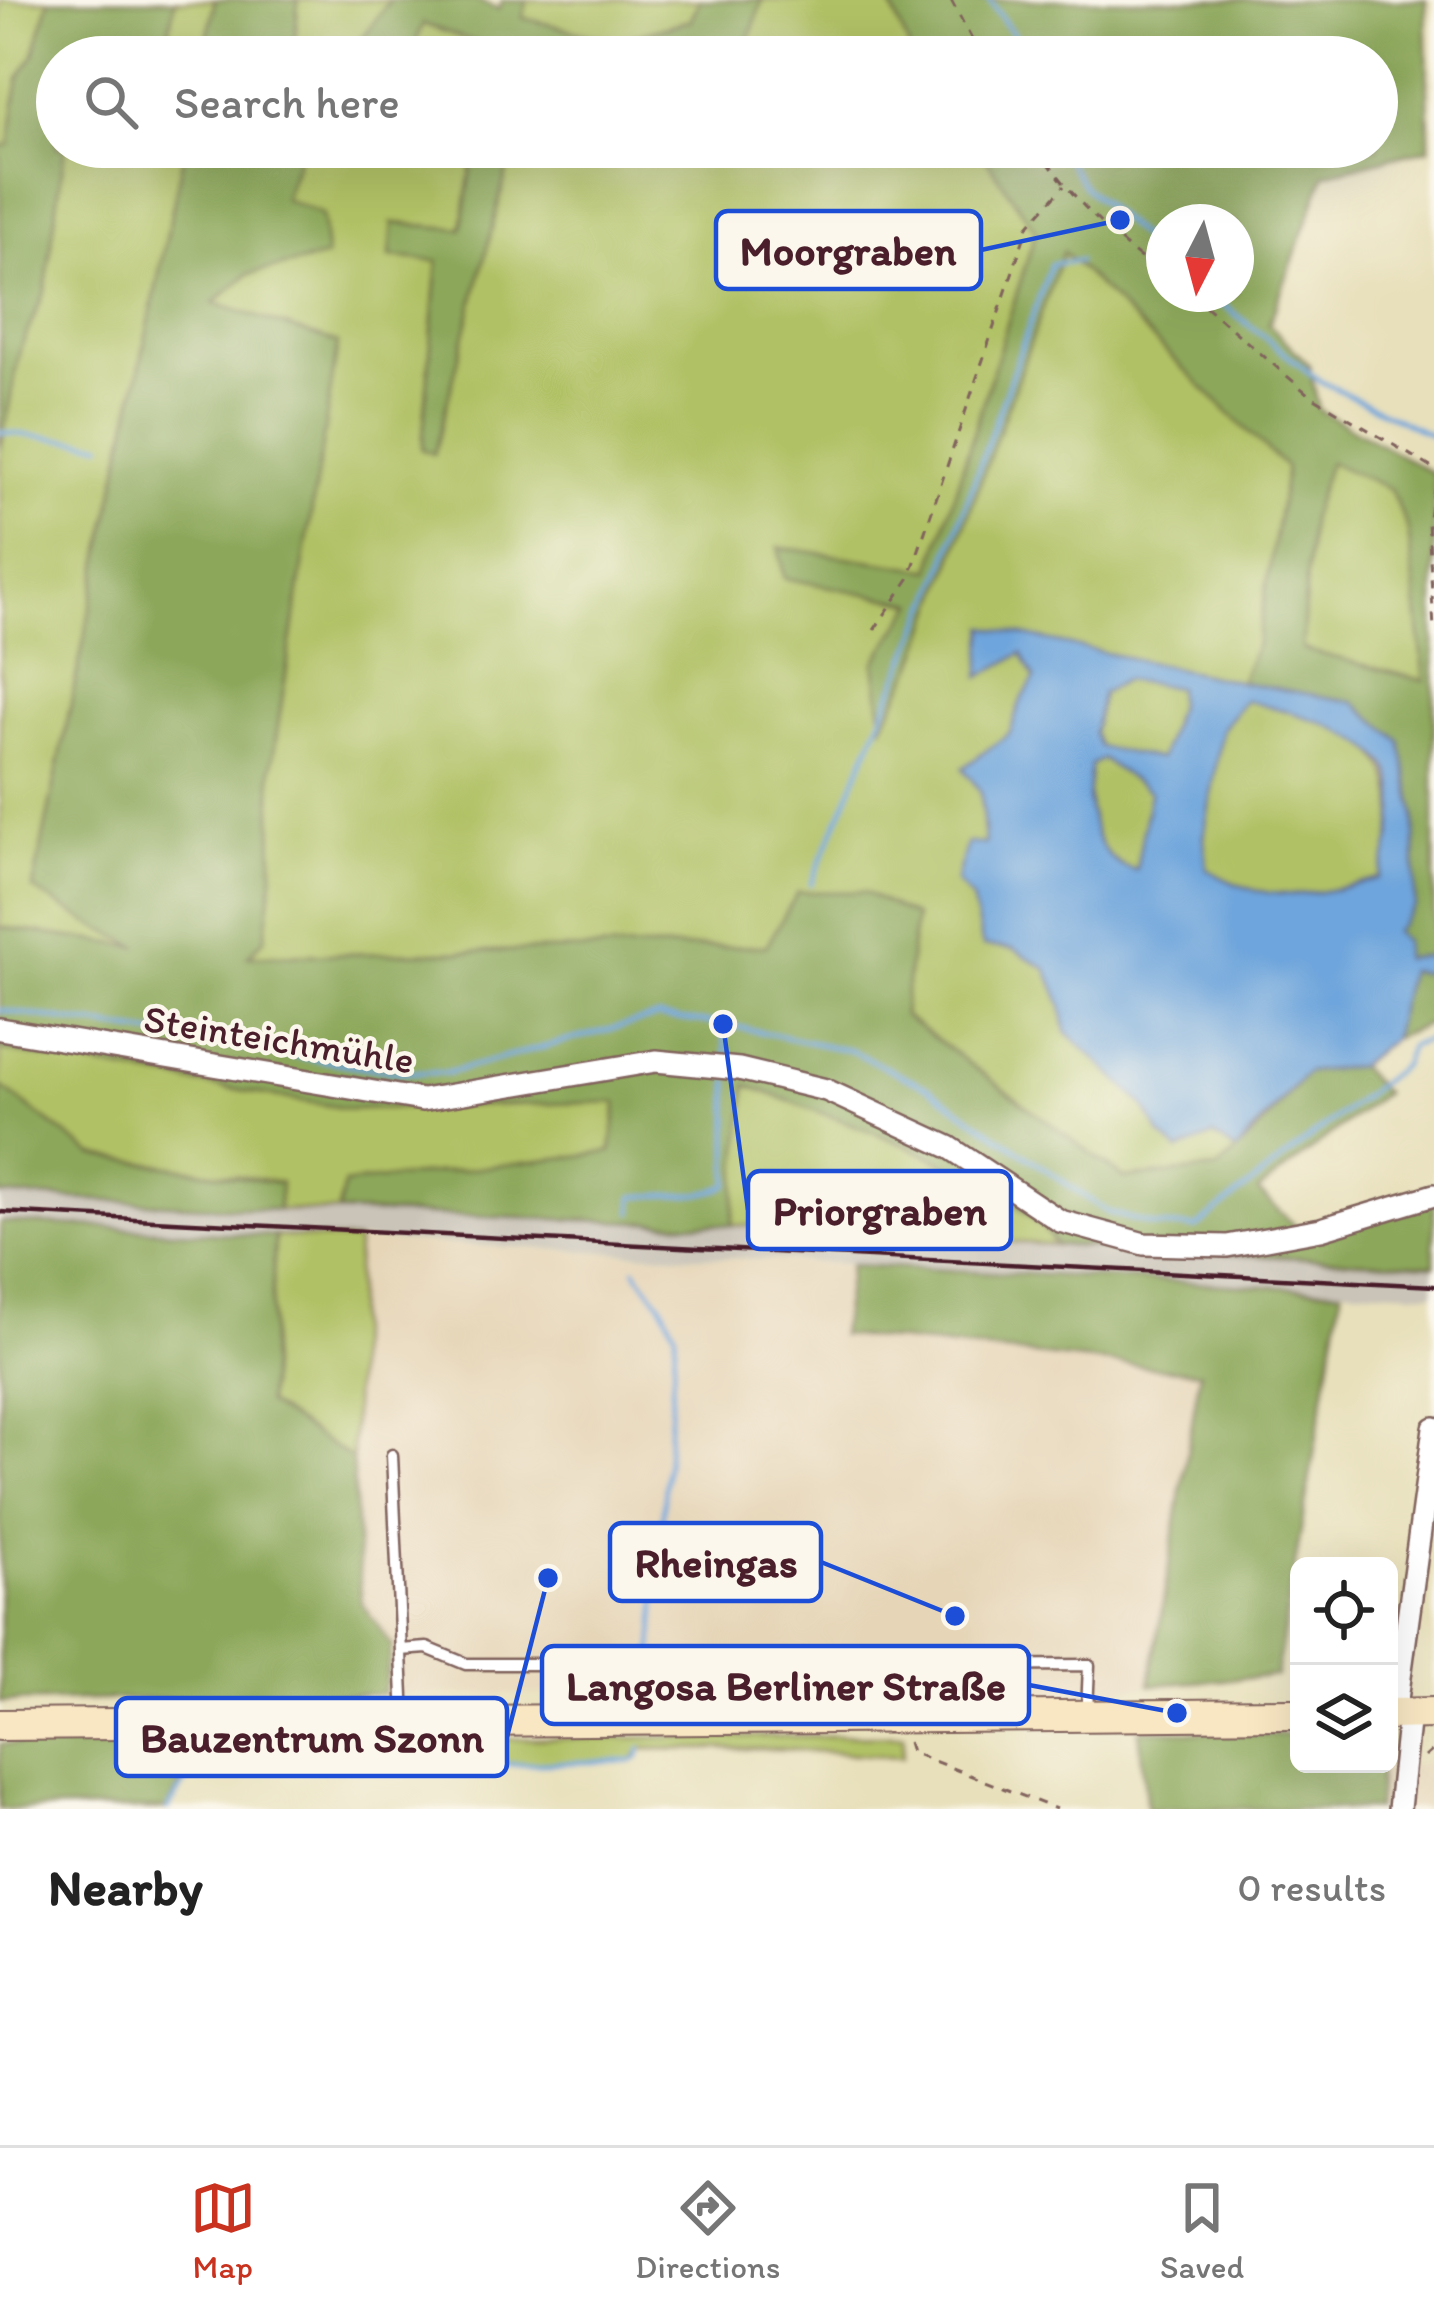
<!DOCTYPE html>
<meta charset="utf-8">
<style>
body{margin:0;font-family:Itim,sans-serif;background:#f2f2f2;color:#222}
.controls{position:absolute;right:36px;bottom:36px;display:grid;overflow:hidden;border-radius:18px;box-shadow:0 12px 48px #0002}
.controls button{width:108px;height:108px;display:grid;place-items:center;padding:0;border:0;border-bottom:3px solid #e0e0e0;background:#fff;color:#222;font:60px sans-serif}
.compass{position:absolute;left:1146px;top:204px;width:108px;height:108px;border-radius:50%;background:#fff;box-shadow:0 12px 48px #0002;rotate:186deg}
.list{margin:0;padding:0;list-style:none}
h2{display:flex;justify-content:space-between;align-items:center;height:156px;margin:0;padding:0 48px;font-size:51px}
h2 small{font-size:39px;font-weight:400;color:#767676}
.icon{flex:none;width:66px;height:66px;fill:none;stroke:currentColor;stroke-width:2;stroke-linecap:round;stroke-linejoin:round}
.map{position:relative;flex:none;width:1434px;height:1809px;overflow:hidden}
.search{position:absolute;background:#fff;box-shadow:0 12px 48px #0002;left:36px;right:36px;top:36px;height:132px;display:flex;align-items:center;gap:30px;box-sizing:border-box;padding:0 42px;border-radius:66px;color:#767676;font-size:45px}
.sheet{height:336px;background:#fff}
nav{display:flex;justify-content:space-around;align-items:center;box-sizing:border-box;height:168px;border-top:3px solid #e0e0e0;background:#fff;font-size:33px;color:#767676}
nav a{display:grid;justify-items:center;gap:6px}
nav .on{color:#c8321e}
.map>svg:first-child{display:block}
</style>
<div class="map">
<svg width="1434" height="1809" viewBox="0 0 1434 1809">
<rect width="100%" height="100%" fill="#fbf7ec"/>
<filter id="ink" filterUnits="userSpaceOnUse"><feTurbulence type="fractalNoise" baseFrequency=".00833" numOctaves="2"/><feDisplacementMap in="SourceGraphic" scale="24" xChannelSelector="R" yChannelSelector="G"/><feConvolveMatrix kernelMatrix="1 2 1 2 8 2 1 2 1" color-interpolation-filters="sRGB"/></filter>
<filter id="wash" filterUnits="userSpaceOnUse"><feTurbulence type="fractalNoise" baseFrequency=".004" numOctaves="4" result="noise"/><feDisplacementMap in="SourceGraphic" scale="48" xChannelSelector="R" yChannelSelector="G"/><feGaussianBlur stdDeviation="2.7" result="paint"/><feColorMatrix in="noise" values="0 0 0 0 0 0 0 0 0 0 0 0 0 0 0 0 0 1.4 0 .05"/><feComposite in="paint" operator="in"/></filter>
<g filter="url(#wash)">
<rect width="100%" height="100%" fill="#e8e0bb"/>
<path fill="#e6d5b7" d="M357,1241L850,1265L841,1335L1200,1371L1150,1685L1093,1694H383L392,1646L361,1602L352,1459Z
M1434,1754V1809H1377L1381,1765H1421Z"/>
<path fill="#c9c3b8" d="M0,1195L278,1210L732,1225L1434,1265V1293L0,1222Z"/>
<path fill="#b0c165" stroke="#7d7048" stroke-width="3" d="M0,0H49L34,55L19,78L9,146H0Z
M175,0H215L204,57H164Z
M298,0H390L356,49L366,57H294Z
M527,0H700L690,20L615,41L523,18Z
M762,0H889L913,57H744Z
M423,23L490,47L488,57H410Z
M65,147H185L33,888L144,948L0,927V452L20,349L45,291Z
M302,147H475L462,229L393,223L438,260L422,449L434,453L513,147H680L690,153L694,147H978L1036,231L931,570L779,548L784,577L916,603L875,662L884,723L915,664L1062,251L1286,468L1257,644L1240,682L986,628L981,676L1023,653L1035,679L1020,703L1010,733L981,791L985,845L972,899L983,945L1014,949L1047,969L1062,1005L1067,1031L1144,1105L1161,1135L1214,1136L1236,1151L1218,1169L1124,1178L903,1015L915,918L766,946L247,956L273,877L271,770L317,474L213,303L248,274L326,257L284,199Z
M1329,461L1390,489L1408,529L1426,681L1302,650L1310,520Z
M1124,680L1176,686L1177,706L1161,759L1099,748L1093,733L1102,692Z
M1245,700C1277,709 1316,715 1345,730C1406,761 1400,823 1379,878C1313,896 1269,907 1207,869L1204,837L1222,729Z
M1102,759L1150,792L1137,870C1091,861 1084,805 1090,765Z
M0,1050L350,1109L618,1101L611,1152L345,1184L338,1212L278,1210L280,1182L93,1155L0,1086Z
M746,1084C830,1118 1008,1171 1056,1245L732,1225Z
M275,1236L357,1241L352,1459L267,1404Z
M904,1735L902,1757L780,1749H642L632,1761L219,1770L186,1775L195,1742Z"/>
<path fill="#8ca75a" stroke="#6b6342" stroke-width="3" fill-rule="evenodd" d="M49,0H175L164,57H128L112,42L91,57H57V147H65L45,291L20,349L0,452V146L9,145L19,78L34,55Z
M215,0H298L294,57H204Z
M390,0H475L499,9L502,0H527L523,18L615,41L690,21L700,0H762L744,57H488L489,47L423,24L410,57H366L355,49Z
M889,0H1426L1429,148L1325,174L1269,324L1309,365L1319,410L1434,474V955L1402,959L1393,932L1415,906V814L1354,702L1240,682L1257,644L1286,468L1063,252L915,664L883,725L875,662L915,603L784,578L779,547L931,570L1036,231L978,147H1377V57H913ZM1164,222H1236V294H1164ZM1329,462L1390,489L1408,529L1425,681L1302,649L1310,520Z
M185,147H302L284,199L322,214L326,257L248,274L214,303L338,343L271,770L273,877L265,938L248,956L766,946L798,892H864L915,917L903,1015L1124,1178L1218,1169L1265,1123L1307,1072L1359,1066L1384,1093L1258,1191L1307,1237L1434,1199V1265L1056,1245C1008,1171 831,1118 747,1085L732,1225L338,1212L344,1184L611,1152L618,1102L350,1109L0,1050V927L139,947L89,923L33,889Z
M475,147H513L434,454L422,449L438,261L390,257L393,223L462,229Z
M1408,971L1434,974V1022L1392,1039Z
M0,1086L93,1155L281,1183L278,1210L0,1195Z
M0,1222L275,1236L267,1404L352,1459L361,1602L392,1646L383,1694L0,1702Z
M850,1265L1342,1290L1276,1676L1150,1685L1200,1372L840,1335Z
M1139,1730L1299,1735V1764H1380L1377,1809H1147Z
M195,1742L186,1775L167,1809H0V1744Z"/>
<path fill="#6ea5dc" stroke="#5c6284" stroke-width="3" fill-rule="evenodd" d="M986,627L1240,682L1354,702L1401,741L1415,814V906L1394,932L1404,941L1403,959L1434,955V974L1408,971L1392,1039L1359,1066L1307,1072L1236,1151L1214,1136L1179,1151L1161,1135L1144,1105L1066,1031L1062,1005L1047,969L1014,949L983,946L972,899L956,882L967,843L985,844L981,792L963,768L1010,733L1020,703L1035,678L1022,653L980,677ZM1124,680L1176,687L1177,706L1160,759L1099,747L1093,733L1102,693ZM1245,700C1286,710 1364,729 1388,767C1404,796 1390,850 1379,878C1314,896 1268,907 1207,869L1204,837L1222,729ZM1102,759L1150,792L1136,870C1091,861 1084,804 1091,765Z"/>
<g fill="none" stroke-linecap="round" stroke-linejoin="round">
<path stroke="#6ea5dc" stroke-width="4.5" d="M989,0L1021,45L1022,57
M1058,147L1086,189L1164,258
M1210,294L1320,381L1434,437
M0,432L103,444
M811,884L935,592L1051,264L1079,261
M0,1010L396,1072L447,1073L657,1017L723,1024L852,1051L931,1089L1107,1212L1155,1226L1196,1228L1403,1065L1410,1046L1434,1038
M723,1024L727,1057
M633,1213L634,1197C666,1192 701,1201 729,1184V1081
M635,1269L661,1303L676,1333L651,1676L639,1688
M168,1809L189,1778L219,1770L632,1761L639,1757L641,1749"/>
</g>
</g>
<g filter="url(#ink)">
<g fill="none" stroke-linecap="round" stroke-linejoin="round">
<g stroke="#81635d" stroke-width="15">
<path id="service" d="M392,1455L404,1719
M401,1650L427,1648L466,1664H544
M1013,1713L1015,1666
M887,1716L900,1666L1089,1665L1087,1712"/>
</g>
<g stroke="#81635d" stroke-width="26">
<path id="minor" d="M0,1029L422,1100L656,1061L739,1069L826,1090L949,1147L1060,1221L1144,1244L1227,1246L1321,1229L1434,1195
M1395,1714L1434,1428
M1399,1809L1409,1713"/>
</g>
<g stroke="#81635d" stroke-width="34">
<path id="secondary" d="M1389,1714L1434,1713
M0,1725L1299,1714"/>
</g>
<path stroke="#81635d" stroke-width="3" stroke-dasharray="9 9" stroke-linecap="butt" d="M951,0L981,57
M1037,147C1072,198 1113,240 1164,275
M1191,294L1308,394L1434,469
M1434,489L1428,522L1434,629
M874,630L909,579L1028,226L1064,186
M395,1073L403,1053
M908,1742L911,1752L1056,1809
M1425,1757L1434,1749"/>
<use href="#service" stroke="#fff" stroke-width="10"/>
<use href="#minor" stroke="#fff" stroke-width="21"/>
<use href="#secondary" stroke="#f9e7c3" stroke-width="30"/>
<path stroke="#4a1f2b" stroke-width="4.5" d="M0,1212L1434,1286"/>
</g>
</g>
<g text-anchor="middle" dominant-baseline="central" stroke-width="9" stroke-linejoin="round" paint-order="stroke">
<g font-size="39" fill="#4a1f2b" stroke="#fbf7ec">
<text transform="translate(279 1039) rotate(9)">Steinteichmühle</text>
</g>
</g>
<path fill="none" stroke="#1d4ed8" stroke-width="4.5" d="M1120 220L981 250M723 1024L748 1210M955 1616L821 1562M1177 1713L1029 1685M548 1578L507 1737"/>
<g fill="#1d4ed8" stroke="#fbf7ec" stroke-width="4.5">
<circle cx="1120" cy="220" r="12"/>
<circle cx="723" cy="1024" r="12"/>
<circle cx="955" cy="1616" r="12"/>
<circle cx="1177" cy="1713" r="12"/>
<circle cx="548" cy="1578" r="12"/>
</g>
<g fill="#fbf7ec" stroke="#1d4ed8" stroke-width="4.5">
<rect x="716" y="211" width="265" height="78" rx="12"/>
<rect x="748" y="1171" width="263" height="78" rx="12"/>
<rect x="610" y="1523" width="211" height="78" rx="12"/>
<rect x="542" y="1646" width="487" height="78" rx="12"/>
<rect x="116" y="1698" width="391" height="78" rx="12"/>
</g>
<g font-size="42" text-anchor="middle" font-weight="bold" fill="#4a1f2b">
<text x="848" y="265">Moorgraben</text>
<text x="880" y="1225">Priorgraben</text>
<text x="716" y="1577">Rheingas</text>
<text x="786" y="1700">Langosa Berliner Straße</text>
<text x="312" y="1752">Bauzentrum Szonn</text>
</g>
</svg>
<div class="controls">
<button><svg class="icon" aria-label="locate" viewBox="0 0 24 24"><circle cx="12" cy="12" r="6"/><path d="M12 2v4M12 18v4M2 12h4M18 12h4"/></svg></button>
<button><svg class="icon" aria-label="layers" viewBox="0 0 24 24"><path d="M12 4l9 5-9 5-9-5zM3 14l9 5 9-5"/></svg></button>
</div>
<svg class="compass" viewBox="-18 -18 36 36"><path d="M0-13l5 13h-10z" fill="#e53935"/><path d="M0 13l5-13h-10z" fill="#767676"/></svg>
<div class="search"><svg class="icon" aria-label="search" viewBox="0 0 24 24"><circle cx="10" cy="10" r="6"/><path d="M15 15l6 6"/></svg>Search here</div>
</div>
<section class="sheet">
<h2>Nearby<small>0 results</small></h2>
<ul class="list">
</ul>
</section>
<nav>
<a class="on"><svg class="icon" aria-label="map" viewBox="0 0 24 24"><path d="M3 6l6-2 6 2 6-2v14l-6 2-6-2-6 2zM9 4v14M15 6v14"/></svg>Map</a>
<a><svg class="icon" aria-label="directions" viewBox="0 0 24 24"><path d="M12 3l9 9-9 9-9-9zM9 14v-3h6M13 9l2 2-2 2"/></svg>Directions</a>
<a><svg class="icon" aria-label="saved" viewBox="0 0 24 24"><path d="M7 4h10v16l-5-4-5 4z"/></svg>Saved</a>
</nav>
